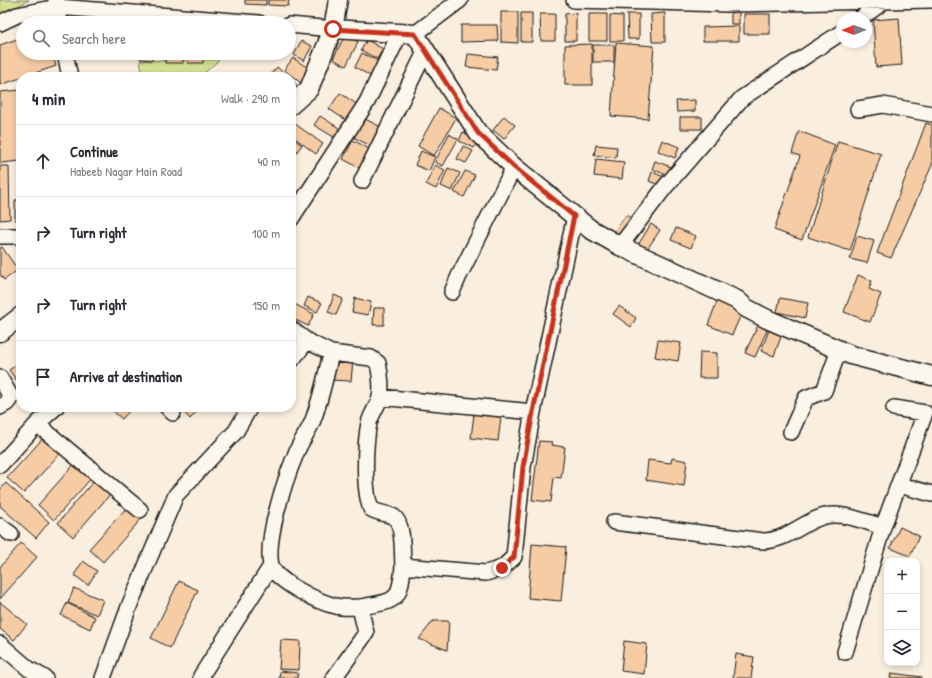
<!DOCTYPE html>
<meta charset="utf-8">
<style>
body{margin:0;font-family:"Patrick Hand",sans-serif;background:#f7f7f7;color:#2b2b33}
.controls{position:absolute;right:12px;bottom:12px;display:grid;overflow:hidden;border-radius:8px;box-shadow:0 2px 6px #0003}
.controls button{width:36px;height:36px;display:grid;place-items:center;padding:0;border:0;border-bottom:1px solid #e1e1e2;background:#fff;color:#2b2b33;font:20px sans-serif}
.compass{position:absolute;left:836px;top:12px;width:36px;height:36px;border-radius:50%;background:#fff;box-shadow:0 2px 6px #0003;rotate:269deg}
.stop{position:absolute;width:12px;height:12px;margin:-9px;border:3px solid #c8321e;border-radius:50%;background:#fff}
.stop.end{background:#c8321e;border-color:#fff;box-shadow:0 1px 4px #0008}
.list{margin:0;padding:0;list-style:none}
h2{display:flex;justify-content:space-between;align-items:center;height:52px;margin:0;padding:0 16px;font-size:17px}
h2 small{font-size:13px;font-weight:400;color:#7c7c81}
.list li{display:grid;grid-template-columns:26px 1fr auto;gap:12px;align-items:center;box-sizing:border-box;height:72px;padding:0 16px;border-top:1px solid #e1e1e2}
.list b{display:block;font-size:15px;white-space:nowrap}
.list p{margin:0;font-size:13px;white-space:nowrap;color:#7c7c81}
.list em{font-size:13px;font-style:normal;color:#7c7c81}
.icon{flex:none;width:22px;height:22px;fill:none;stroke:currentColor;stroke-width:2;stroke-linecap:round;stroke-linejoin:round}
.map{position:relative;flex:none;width:932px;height:678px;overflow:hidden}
.search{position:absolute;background:#fff;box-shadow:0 2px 6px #0003;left:16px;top:16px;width:280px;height:44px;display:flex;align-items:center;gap:10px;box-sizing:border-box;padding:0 14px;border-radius:22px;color:#7c7c81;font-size:15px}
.panel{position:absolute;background:#fff;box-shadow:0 2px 6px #0003;left:16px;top:72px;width:280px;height:340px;border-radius:16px}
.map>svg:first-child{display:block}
</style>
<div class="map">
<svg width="932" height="678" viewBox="0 0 932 678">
<rect width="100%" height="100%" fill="#faeede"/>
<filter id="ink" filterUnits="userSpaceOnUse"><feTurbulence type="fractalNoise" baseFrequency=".025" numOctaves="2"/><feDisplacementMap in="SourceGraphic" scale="8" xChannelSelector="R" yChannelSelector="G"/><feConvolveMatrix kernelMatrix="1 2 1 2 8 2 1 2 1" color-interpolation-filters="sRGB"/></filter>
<g filter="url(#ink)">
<path fill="#d4e093" stroke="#787e58" d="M0,0H29L0,15Z
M220,59L200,77H143L140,61Z"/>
<path fill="#f6cca5" stroke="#1c1c1c" d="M245,0H266V5L245,4Z
M268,0H289L288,6L268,5Z
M501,12H518V43L501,42Z
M731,12H739V24H731Z
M521,13H532V42H521Z
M576,13V41H565V14Z
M665,13V42H652L651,14Z
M540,14H555V41H541Z
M589,14H607V41H589Z
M627,14H639V39H628Z
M744,14H770V34H744Z
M610,15L623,16V41H610Z
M899,18L902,65L876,67L873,20Z
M461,25H497L498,41L461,42Z
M739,26V41H703V27Z
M345,35L358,42L346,66L333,59Z
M23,37V53H52L56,66L0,85V45Z
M367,40L383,49L377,59L361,50Z
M301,41L312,46L304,61L294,55Z
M616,43L654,46L648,119L611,116Z
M592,44V85H565V45Z
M593,45H614V62H593Z
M141,53H152V60L140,59Z
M166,53H183V63H165Z
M188,53H203V63H188Z
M362,53L380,62L372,77L355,67Z
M468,54L498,57L496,70L466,67Z
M293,58L311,70L301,83L284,70Z
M277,67L288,77H268Z
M291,80L300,88L291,98Z
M21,90V135H19L21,161L0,163V92Z
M340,93L361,107L350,123L329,109Z
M695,100V111L677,112L676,101Z
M439,108L456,118L434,156L418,146Z
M320,116L342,130L337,139L314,125Z
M504,116L515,125L504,139L493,130Z
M361,117L383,128L373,147L351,136Z
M680,117H702V129H680Z
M291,121L323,144L316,154L291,135Z
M926,123L932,125V165L891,258L877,253Z
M799,131L835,145L802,240L774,230L800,156L792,153Z
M463,132L479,139L474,148L459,141Z
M449,134L458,139L443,166L435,162Z
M291,137L302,145L291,159Z
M353,140L373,151L363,170L343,159Z
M662,140L679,147L675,158L658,151Z
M838,141L881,154L850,251L808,237Z
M596,145L617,147L616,158L594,155Z
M463,146L473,151L466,163L457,159Z
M421,151L435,157L429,171L415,165Z
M596,159L624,162L622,179L594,176Z
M655,161L671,167L667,175L652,169Z
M435,165L445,170L436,189L426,184Z
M0,166H9L10,219L0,220Z
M448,168L460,173L452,191L441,186Z
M465,171L475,175L464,197L454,192Z
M652,172L664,177L661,186L649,181Z
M15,200H21V220H15Z
M626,215L636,222L624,239L614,232Z
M651,224L660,230L646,251L638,245Z
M676,228L696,236L691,248L671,240Z
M857,236L874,241L867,263L850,259Z
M2,247L18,270L4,280L0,274V248Z
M858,275L872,281L869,289L881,294L870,322L844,312Z
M334,295L343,299L336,315L328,312Z
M308,297L322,303L317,312L304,306Z
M355,298L371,302L368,315L352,312Z
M780,298L808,303L805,318L777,312Z
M718,299L743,310L732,335L708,325Z
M292,303L314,314L308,326L291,318Z
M619,306L636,318L631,327L613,314Z
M374,308H384V325H373Z
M759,323L768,328L755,357L745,353Z
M769,330L782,334L774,356L761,351Z
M658,340L681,343L678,361L655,357Z
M700,352L717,353V378H699Z
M332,359L353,360L351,381L330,380Z
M21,362V378L17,381L9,370Z
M117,407H133L122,419L113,411Z
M179,407H199L200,408L190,419Z
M474,414L501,417L498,441L471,438Z
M45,436L62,451L24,493L7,478Z
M539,441L552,442L551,445L565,447L561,478L554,477L551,502L532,500Z
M672,458L687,461L684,486L646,480L648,460L671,463Z
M78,460L94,475L54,520L38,505Z
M97,477L113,491L73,537L58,523Z
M6,483L49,522L36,538L0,506V490Z
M129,505L143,517L103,562L89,549Z
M900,527L919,536L910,556L890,548Z
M21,543L37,557L0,599V567Z
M532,544L566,547L561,601L528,598Z
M83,561L97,571L88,585L74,575Z
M179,581L198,590L170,648L151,638Z
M74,588L103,600L97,615L68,603Z
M0,602L27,624L14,640L0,629Z
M67,603L95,617L90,629L61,615Z
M433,621H449L447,650L419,639Z
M281,640L300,641L299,670L279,669Z
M624,641L647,644L644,674L621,671Z
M736,654L754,657L751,678H733Z
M280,671L298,673L297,678H279Z
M891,673L922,677V678H890Z"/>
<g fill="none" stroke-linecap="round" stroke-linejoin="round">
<g stroke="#1c1c1c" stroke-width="18">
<path id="minor" d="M56,0L60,23
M574,0L729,4L932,0
M861,18L886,0
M0,23L17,15L57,7L259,23
M289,25L333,29
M415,34L460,0
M65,53L70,77
M858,109L883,105L932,114
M362,181L425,52
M291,219L367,102L400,33
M0,236H21
M620,246L665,187L742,98L842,32
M452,292L459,276L514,167
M291,329L307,341
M291,361L307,341L331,353
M0,378L11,397L7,403L0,407
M380,397L533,412
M167,407L173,413
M37,424L140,510
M791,432L806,398L824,391L839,350
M0,465L37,424L56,407
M899,485L932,494
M614,522L763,541C787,541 803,521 825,516C843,512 866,522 883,527
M0,526L11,534
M360,607C352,607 343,608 336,606C320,603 275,581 271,565C265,540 285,480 295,456C299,443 308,433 313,420C321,398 326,376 331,353L371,358L378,363C380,373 382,387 380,397C378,406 371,414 369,423C365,444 363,488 371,509C378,513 389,514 394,517C404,524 402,554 403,566L486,573L502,568L514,557L523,467L533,412L575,216
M0,644L29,669L45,678
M845,652L883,527L925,413L894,408
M103,678L130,604L176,495L236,431L250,407
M203,678L201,676L271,566
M334,678L366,633L360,607C395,601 400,603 403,566"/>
</g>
<g stroke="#1c1c1c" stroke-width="21">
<path id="tertiary" d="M333,29L415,34L478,133L514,167L590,229L620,246L737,300L746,308L767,319L851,355L932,376
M291,105L309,89L333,29L338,0
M0,332L21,316"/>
</g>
<use href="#minor" stroke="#fbf7ec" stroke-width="15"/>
<use href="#tertiary" stroke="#fbf7ec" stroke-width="18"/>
</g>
</g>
<g fill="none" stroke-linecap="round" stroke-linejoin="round" filter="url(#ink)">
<path stroke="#c8321e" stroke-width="5" d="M333,29L415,34L478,133L514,167L574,216L533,412L523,467L514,557L502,568"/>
</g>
</svg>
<div class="controls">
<button>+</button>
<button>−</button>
<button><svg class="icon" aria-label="layers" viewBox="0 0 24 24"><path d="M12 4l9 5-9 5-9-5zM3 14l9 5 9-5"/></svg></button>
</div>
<svg class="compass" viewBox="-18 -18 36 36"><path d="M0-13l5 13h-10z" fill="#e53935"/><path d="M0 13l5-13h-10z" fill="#7c7c81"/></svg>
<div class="stop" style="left:333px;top:29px"></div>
<div class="stop end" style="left:502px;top:568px"></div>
<div class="search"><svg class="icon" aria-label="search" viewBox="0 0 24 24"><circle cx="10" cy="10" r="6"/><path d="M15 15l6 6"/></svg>Search here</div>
<section class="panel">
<h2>4 min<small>Walk · 290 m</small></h2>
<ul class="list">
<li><svg class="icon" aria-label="ahead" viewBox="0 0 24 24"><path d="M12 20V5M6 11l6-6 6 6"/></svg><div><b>Continue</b><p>Habeeb Nagar Main Road</p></div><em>40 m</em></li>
<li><svg class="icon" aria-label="right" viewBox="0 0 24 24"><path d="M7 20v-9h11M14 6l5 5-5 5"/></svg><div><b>Turn right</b></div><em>100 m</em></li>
<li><svg class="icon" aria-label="right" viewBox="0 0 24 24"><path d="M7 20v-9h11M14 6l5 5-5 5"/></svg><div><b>Turn right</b></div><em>150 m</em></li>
<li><svg class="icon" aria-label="arrive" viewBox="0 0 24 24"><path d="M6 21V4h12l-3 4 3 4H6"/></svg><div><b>Arrive at destination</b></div></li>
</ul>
</section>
</div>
